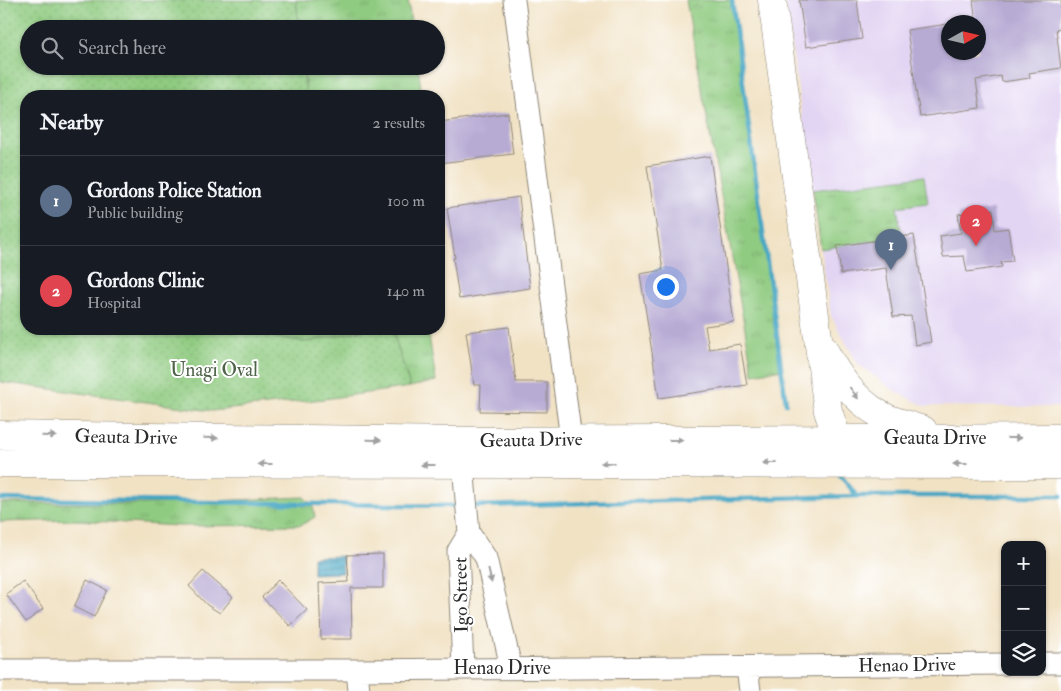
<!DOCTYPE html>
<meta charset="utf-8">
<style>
body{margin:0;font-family:"IM FELL Double Pica",serif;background:#242831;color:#f1f3f6}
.controls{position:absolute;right:15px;bottom:15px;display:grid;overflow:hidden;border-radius:10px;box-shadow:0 1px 4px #0004}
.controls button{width:45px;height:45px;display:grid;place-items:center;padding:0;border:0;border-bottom:1px solid #363941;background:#171b24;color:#f1f3f6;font:25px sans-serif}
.compass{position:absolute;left:941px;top:15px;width:45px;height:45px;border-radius:50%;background:#171b24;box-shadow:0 1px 4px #0004;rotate:82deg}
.you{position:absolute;left:665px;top:286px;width:18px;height:18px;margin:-12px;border:4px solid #fff;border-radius:50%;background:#1a73e8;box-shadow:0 0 0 8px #1a73e833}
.badge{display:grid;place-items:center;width:32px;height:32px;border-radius:50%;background:#1f6fb2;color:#fff;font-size:16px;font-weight:700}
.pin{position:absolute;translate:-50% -41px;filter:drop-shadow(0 1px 2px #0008)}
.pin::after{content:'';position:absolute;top:26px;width:18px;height:15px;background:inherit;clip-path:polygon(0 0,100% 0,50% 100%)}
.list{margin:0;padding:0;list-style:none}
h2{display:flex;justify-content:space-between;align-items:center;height:65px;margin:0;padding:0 20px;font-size:21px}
h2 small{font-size:16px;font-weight:400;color:#9ea1a6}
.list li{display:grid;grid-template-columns:32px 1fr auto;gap:15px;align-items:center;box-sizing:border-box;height:90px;padding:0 20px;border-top:1px solid #363941}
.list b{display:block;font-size:19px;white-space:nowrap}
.list p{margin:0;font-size:16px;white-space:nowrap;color:#9ea1a6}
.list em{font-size:16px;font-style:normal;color:#9ea1a6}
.icon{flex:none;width:28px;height:28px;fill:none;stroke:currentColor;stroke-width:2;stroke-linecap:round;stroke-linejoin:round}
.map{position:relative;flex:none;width:1061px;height:691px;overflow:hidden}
.search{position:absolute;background:#171b24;box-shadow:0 1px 4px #0004;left:20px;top:20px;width:425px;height:55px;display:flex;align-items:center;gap:12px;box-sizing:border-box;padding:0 18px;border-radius:28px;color:#9ea1a6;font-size:19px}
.panel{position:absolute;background:#171b24;box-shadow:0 1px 4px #0004;left:20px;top:90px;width:425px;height:245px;border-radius:20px}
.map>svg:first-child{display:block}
</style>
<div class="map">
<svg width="1061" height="691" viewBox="0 0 1061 691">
<defs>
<pattern id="grass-tufts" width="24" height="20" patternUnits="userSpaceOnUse" patternTransform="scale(1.25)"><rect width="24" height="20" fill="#8fcb80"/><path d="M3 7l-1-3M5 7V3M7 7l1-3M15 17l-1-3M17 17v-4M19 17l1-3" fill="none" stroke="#7cae6f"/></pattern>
<pattern id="park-dots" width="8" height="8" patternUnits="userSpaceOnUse" patternTransform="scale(1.25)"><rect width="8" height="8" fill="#8fcb80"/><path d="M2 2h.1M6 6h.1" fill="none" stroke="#7cae6f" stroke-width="1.8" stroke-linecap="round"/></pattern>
<pattern id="water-rules" width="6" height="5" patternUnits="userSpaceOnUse" patternTransform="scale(1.25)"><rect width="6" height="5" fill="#45a6c4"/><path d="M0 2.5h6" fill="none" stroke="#3a879f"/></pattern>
</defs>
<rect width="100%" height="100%" fill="#fff"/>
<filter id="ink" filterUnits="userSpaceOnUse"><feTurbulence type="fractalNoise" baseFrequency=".02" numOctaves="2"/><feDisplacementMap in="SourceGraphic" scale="10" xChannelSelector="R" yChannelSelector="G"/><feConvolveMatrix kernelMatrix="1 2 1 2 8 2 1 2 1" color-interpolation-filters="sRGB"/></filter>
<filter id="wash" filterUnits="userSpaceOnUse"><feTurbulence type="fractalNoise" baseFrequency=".0096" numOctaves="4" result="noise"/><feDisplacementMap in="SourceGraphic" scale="20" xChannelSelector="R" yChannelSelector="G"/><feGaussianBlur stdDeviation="1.12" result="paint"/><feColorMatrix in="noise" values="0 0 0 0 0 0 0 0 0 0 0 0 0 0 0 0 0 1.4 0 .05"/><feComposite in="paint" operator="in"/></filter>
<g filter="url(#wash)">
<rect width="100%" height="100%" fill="#f1e2c4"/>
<path fill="#e2d4f3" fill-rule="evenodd" d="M785,0H1061V407L925,406L896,392L858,364L831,316ZM948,22H978V52H948Z"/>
<path fill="url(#grass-tufts)" stroke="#5d7b56" d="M296,0H408L412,29H299Z
M686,0H732L782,369L753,374Z
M303,66H418L422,96H306Z
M924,176L928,203L897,207L902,237L821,249L813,190Z
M439,205L445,246L439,247Z
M223,329H368L307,342Z
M392,329H428L436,381L410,387Z
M304,497L313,506L315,517L301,525L178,526L75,520L0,522V503L143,504Z"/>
<path fill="url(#park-dots)" stroke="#5d7b56" d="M0,0H296L299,29H29V66H303L306,96H26V329H223L307,342L368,329H392L410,387L324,399L212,411L0,382Z"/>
<path fill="url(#water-rules)" stroke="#386878" d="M342,556L343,573L313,574V557Z"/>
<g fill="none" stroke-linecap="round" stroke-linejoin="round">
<path stroke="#45a6c4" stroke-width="4.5" d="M732,0L786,403
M840,475L857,496
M0,499L460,506
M472,506L857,496H1061"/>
</g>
<g id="blocks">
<path fill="#b7abd4" d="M799,0H857L862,39L806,47Z
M973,0H1061V28L1056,29L1061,68L1029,73L1030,78L1002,82L1001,76L976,80L980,108L920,117L907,30L948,24V52H978V22H976Z
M508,113L513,154L439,163V122Z
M710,156L734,322L705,326L709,349L740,344L747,385L659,398L640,274L663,270L647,166Z
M519,197L530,288L459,299L453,258H455L447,208Z
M993,209L995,230L1008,228L1013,261L1001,262L1002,267L967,272L964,256L943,257L940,236L961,233L958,214Z
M914,235L931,342L915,345L911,316L893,317L886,268L841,274L837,246Z
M509,327L516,382H547V412L480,411L481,385H474L466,332Z
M383,554V588H351L352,639H321L319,583L349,582L347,555Z
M203,571L233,597L220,613L207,605L189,586Z
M87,580L107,590L94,617L74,607Z
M278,580L307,610L290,626L262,597Z
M23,581L43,609L26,622L6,594Z"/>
</g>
</g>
<g filter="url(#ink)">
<use href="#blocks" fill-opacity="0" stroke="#8e8678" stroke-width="1"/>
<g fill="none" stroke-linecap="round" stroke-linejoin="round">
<g stroke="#8e8678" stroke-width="23">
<path id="minor" d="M514,0L573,455
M469,533L486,558L511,667
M1042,663H1061
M747,667L750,691
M463,668L458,551L469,533L463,465
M0,670H357L1005,664
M357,670L359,691"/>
</g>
<g stroke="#8e8678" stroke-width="29">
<path id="major" d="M772,0L828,411L838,440L840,457
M823,348C837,376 859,406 889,419C900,423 911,426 923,430
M0,435L461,441L1061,438
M0,463C354,465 707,463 1061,465"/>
</g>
<use href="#minor" stroke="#fff" stroke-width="21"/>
<use href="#major" stroke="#fff" stroke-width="28"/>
</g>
<defs><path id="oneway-solid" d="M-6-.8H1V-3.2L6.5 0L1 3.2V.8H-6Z" transform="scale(1.25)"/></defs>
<g fill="#a0a0a0">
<use href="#oneway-solid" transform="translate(854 393) rotate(53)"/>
<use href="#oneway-solid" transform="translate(49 436) rotate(1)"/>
<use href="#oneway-solid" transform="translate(211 438) rotate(1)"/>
<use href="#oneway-solid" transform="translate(1014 438)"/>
<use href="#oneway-solid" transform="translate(374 440) rotate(1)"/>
<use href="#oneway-solid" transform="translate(676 440)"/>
<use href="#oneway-solid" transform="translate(608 463) rotate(-180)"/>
<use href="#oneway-solid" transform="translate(770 463) rotate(-180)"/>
<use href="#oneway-solid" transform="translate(265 464) rotate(-180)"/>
<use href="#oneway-solid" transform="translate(960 464) rotate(-180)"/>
<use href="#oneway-solid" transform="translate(428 465) rotate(-180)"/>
<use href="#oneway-solid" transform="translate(490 576) rotate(77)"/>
</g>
</g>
<g text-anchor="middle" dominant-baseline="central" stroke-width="4" stroke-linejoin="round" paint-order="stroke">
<g font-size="19" fill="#4e6349" stroke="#fff">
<text x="214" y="370">Unagi Oval</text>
</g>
<g font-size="19" fill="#2b2b2b" stroke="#fff">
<text transform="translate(126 437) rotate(1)">Geauta Drive</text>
<text x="935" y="438">Geauta Drive</text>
<text transform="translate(531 440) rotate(-1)">Geauta Drive</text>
<text transform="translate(461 595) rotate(-91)">Igo Street</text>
<text transform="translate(907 665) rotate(-1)">Henao Drive</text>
<text x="502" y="668">Henao Drive</text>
</g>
</g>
</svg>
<div class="controls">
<button>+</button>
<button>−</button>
<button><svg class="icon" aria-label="layers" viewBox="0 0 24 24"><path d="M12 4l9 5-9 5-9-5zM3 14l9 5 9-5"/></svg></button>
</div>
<svg class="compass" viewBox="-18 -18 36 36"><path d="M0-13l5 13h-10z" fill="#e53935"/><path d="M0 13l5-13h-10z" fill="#9ea1a6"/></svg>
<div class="you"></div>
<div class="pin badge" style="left:891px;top:270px;background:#5c6f8a">1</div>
<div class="pin badge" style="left:976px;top:246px;background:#e0444e">2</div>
<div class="search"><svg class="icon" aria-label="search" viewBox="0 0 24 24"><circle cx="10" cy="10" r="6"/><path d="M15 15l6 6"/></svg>Search here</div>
<section class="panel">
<h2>Nearby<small>2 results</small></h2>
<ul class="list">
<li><span class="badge" style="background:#5c6f8a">1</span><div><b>Gordons Police Station</b><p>Public building</p></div><em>100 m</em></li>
<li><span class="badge" style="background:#e0444e">2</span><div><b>Gordons Clinic</b><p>Hospital</p></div><em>140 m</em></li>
</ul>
</section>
</div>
